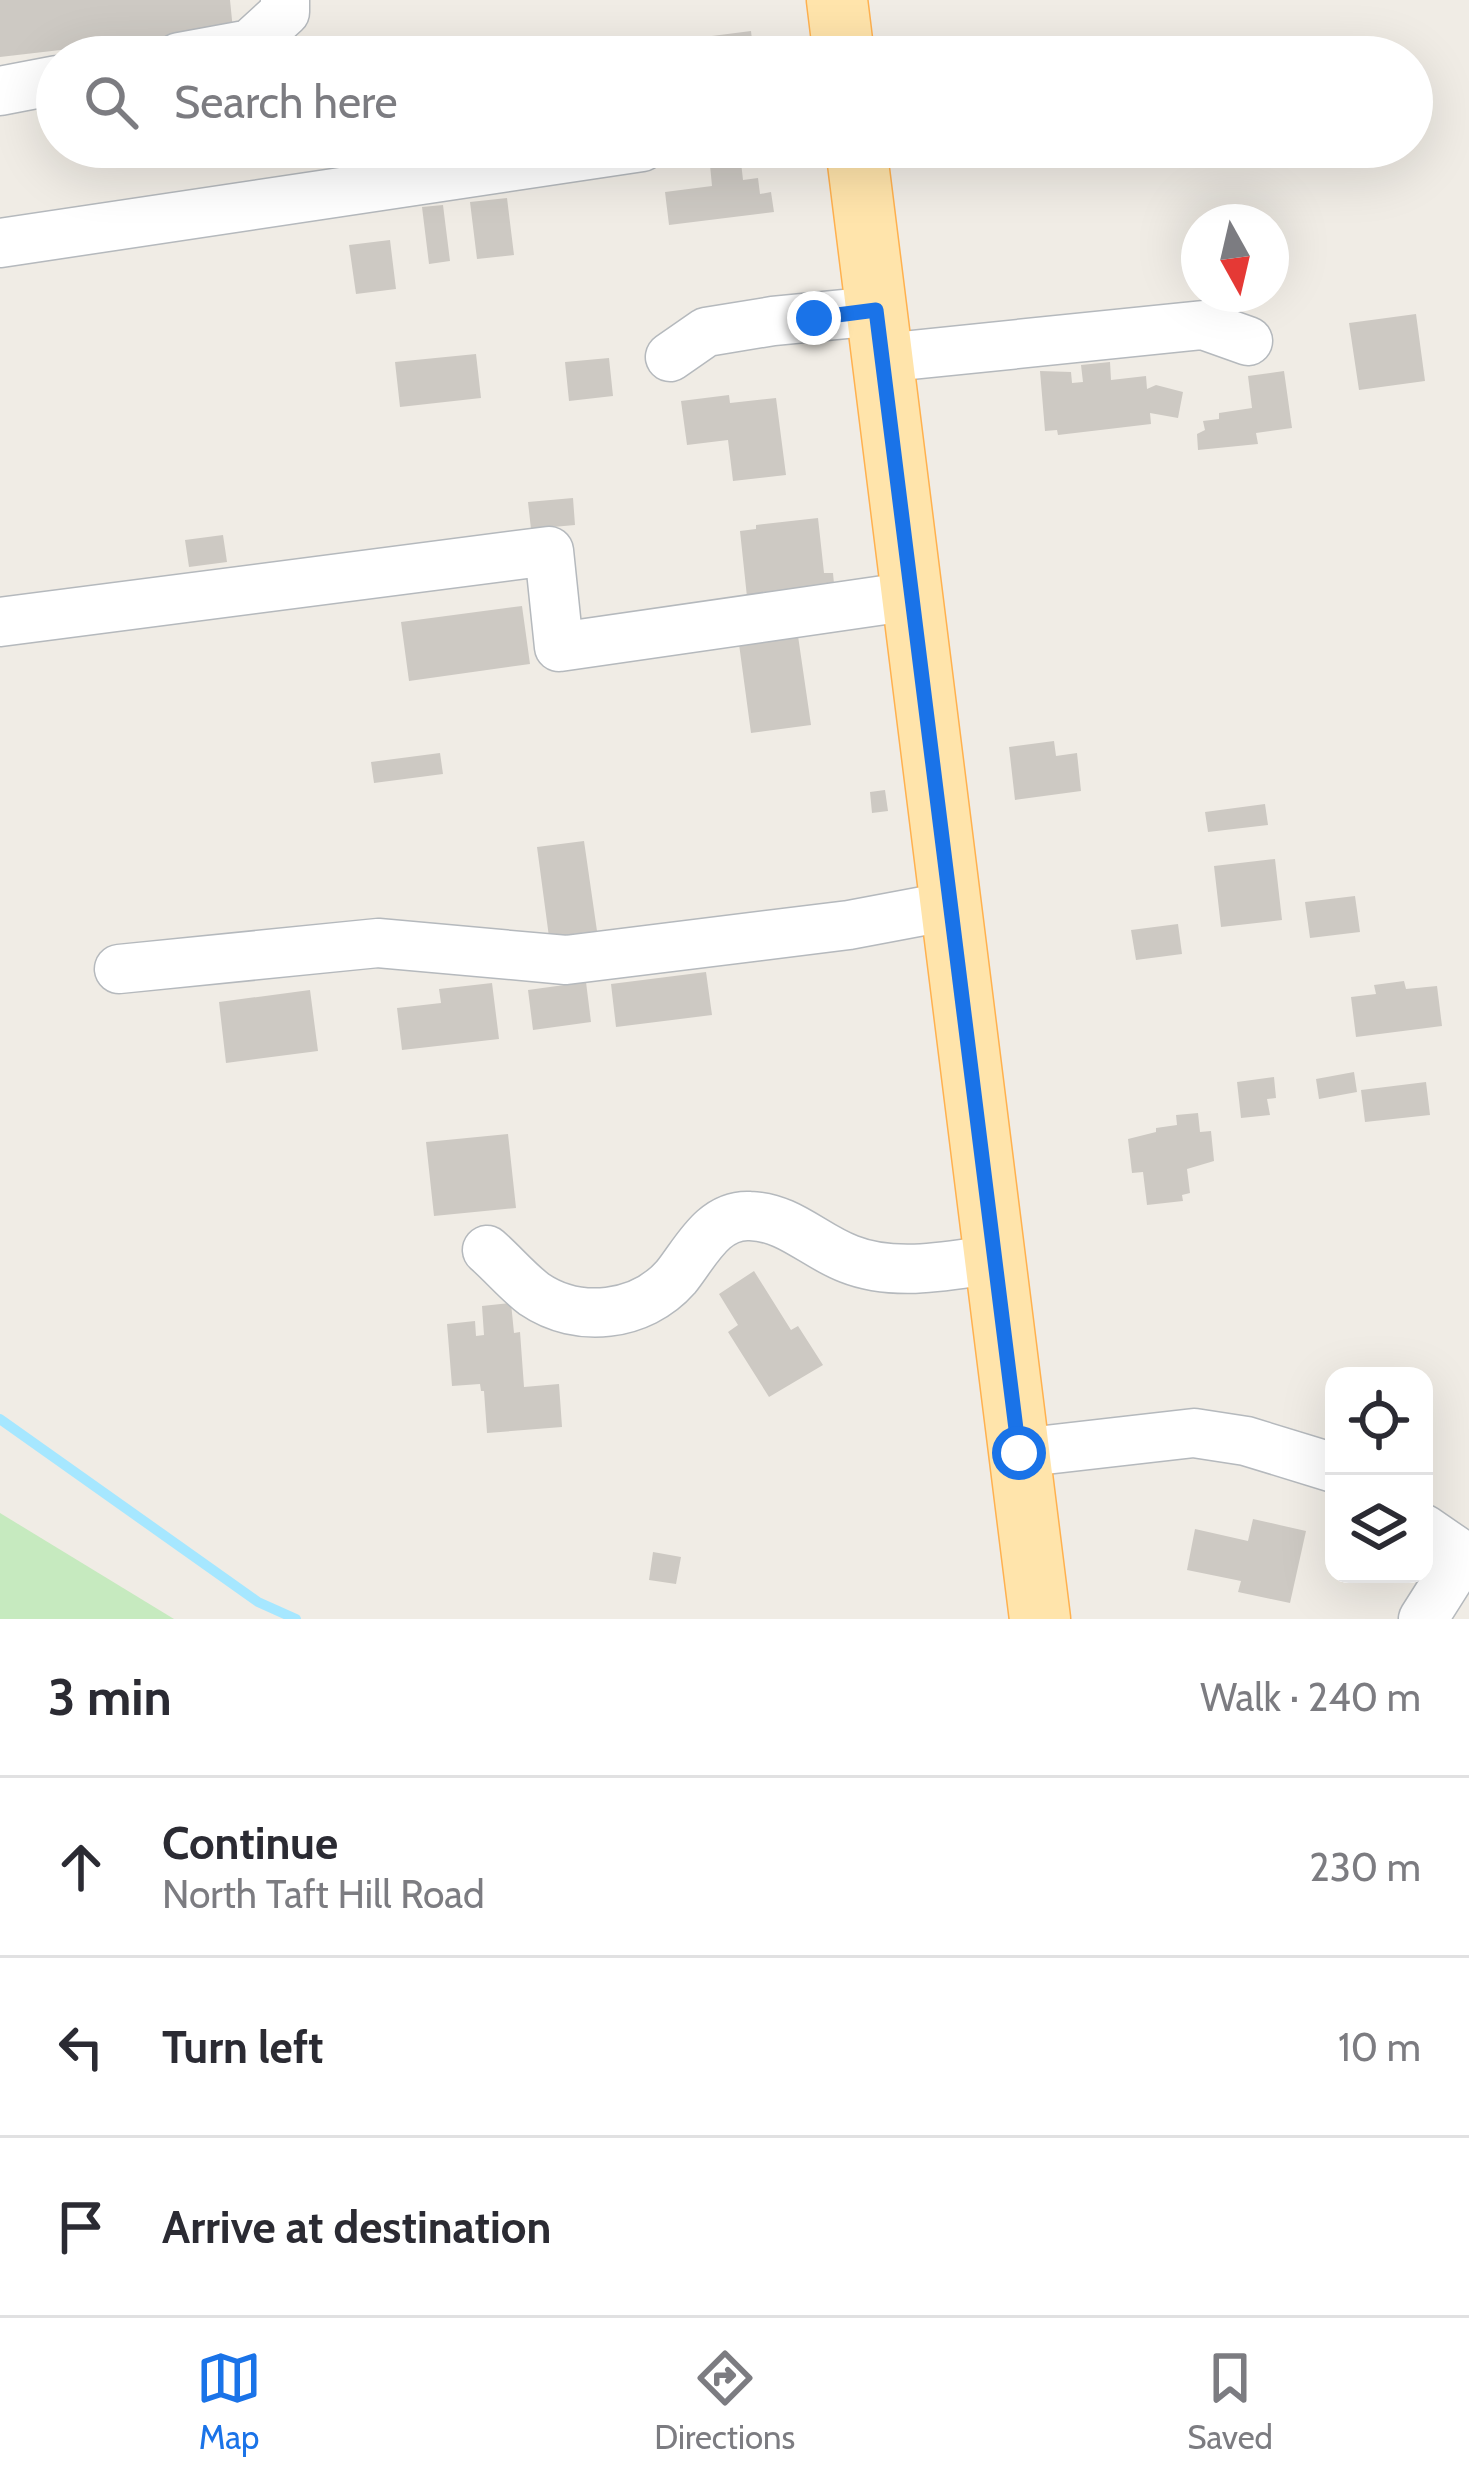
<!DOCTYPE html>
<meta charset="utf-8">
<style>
body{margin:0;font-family:Cabin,sans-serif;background:#f7f7f7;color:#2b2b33}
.controls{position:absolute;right:36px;bottom:36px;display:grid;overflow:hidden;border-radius:24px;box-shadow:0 12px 48px #0002}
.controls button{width:108px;height:108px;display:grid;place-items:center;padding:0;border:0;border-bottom:3px solid #e1e1e2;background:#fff;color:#2b2b33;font:60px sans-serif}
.compass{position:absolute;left:1181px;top:204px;width:108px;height:108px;border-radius:50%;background:#fff;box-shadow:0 12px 48px #0002;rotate:172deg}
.stop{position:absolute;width:36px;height:36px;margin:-27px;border:9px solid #1a73e8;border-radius:50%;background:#fff}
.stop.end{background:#1a73e8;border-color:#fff;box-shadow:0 3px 12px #0008}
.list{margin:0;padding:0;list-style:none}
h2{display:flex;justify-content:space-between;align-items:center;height:156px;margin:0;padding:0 48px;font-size:51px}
h2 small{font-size:39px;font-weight:400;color:#7c7c81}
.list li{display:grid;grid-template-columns:78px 1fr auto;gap:36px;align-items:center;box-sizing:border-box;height:180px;padding:0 48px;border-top:3px solid #e1e1e2}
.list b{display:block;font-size:45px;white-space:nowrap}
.list p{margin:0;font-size:39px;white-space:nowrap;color:#7c7c81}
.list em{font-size:39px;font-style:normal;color:#7c7c81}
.icon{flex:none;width:66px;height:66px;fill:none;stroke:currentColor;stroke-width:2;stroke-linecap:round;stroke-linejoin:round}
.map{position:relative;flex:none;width:1469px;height:1619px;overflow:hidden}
.search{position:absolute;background:#fff;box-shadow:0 12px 48px #0002;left:36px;right:36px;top:36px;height:132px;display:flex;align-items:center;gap:30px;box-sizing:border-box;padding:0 42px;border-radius:66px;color:#7c7c81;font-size:45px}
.sheet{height:696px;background:#fff}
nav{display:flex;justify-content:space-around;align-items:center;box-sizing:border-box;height:168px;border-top:3px solid #e1e1e2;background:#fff;font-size:33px;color:#7c7c81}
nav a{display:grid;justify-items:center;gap:6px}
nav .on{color:#1a73e8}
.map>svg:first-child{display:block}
</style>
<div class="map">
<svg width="1469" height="1619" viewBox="0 0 1469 1619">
<rect width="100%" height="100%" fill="#f0ece5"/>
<path fill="#c6eabf" d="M0,1513L174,1619H0Z"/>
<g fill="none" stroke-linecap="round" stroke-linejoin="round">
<path stroke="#a6e7ff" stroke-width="10" d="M0,1419L258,1602L296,1619"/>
</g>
<path fill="#cdc9c3" d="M0,0H230L233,30L0,57Z
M751,31L754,57H696L706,53L704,37Z
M741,162L743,180L758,178L760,194L771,192L774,212L669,225L665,192L712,186L710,165Z
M507,198L514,255L477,259L470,202Z
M443,205L450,261L429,264L422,207Z
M390,240L396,289L356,294L349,245Z
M1416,314L1425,381L1359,390L1349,323Z
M476,354L481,398L400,407L395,362Z
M609,358L613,396L569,401L565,362Z
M1110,362L1111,380L1146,376L1147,389L1156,385L1183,392L1178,418L1150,413L1151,424L1058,435L1057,430L1045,431L1040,371L1071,372L1072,383L1083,382L1081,365Z
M1284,371L1292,428L1256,433L1258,444L1198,450L1197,434L1205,430L1203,421L1219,419V413L1252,408L1248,376Z
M729,395L730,403L776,398L786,475L733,481L728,440L687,445L681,401Z
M573,498L575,525L531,529L528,502Z
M818,518L824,573H833L834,584L747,597L740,531L756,529V525Z
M223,535L227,562L189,567L185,540Z
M522,606L530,664L409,681L401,622Z
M798,636L811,725L751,733L739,644Z
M1054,741L1056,756L1077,753L1081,791L1015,800L1009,747Z
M440,753L443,774L374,783L371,762Z
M885,790L888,811L872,813L870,792Z
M1265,804L1268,825L1208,832L1205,812Z
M584,841L597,931L549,937L537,847Z
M1275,859L1282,920L1221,927L1214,866Z
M1355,896L1360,932L1310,938L1305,902Z
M1178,924L1182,954L1136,960L1131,930Z
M706,972L712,1015L616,1027L611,984Z
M1404,981L1406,989L1437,986L1442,1026L1356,1037L1351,997L1376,994L1374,985Z
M586,982L591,1022L533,1030L528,990Z
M492,983L499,1039L402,1050L397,1008L441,1003L439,989Z
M310,990L318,1051L226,1063L219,1002Z
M1354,1072L1357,1092L1319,1099L1316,1079Z
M1274,1077L1276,1098L1267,1099L1270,1115L1241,1118L1237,1082Z
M1426,1082L1430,1115L1365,1122L1361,1090Z
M1198,1113L1200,1132L1211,1131L1214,1161L1187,1169L1190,1193L1182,1195L1183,1201L1147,1205L1143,1172L1132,1173L1128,1139L1156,1132V1128L1177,1125L1176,1115Z
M508,1134L516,1208L434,1216L426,1142Z
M754,1271L791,1330L798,1326L823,1365L769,1397L728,1332L738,1325L719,1294Z
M511,1303L514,1333L520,1332L524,1387L559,1384L562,1427L487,1433L484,1391H481L480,1384L452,1386L447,1324L475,1321L476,1336L484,1335L482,1306Z
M1253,1519L1306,1531L1290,1603L1238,1592L1241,1581L1187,1570L1195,1529L1248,1541Z
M653,1552L681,1557L676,1584L649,1580Z"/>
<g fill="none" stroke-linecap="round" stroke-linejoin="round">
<g stroke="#b5b9bd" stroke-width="51">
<path id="minor" d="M179,57L250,44L285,12V0
M0,91L57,80
M0,243L642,147
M670,357L706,332L773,321L876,311
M882,358L1203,325L1248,341
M0,622L549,551L559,647L912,596
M119,969L378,943L566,960L849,925L950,906
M487,1250C503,1264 517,1281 534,1294C578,1324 641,1317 676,1277C696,1252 713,1214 750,1216C789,1217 814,1246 849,1259C894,1277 949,1266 995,1259
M1019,1453L1194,1433L1246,1441L1334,1468
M1424,1529L1469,1560
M1423,1619L1463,1556"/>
</g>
<g stroke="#ffb14f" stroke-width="63">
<path id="major" d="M837,0L844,57
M856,147L1040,1619"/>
</g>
<use href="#minor" stroke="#fff" stroke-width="48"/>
<use href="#major" stroke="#ffe4ab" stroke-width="60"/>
</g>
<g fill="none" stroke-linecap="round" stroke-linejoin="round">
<path stroke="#1a73e8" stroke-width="15" d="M814,318L876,310L1019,1453"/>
</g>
</svg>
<div class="controls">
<button><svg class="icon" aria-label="locate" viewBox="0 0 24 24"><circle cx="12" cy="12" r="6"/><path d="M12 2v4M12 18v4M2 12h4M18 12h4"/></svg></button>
<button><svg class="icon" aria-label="layers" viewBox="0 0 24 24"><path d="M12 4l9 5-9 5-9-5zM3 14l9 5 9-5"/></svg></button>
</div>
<svg class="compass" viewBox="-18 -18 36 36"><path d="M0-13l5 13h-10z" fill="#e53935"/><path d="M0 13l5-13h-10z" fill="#7c7c81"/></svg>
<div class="stop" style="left:1019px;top:1453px"></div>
<div class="stop end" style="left:814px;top:318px"></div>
<div class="search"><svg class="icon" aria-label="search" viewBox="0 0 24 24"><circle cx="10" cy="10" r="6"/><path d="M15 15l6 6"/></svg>Search here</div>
</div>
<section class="sheet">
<h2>3 min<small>Walk · 240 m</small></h2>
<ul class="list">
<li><svg class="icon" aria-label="ahead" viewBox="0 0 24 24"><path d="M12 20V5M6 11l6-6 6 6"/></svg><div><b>Continue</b><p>North Taft Hill Road</p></div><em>230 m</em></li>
<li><svg class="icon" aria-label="left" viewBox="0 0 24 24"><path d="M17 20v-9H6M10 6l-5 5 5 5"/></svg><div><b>Turn left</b></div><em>10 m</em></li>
<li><svg class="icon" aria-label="arrive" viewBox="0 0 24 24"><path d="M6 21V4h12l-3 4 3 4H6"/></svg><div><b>Arrive at destination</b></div></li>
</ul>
</section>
<nav>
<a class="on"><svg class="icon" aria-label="map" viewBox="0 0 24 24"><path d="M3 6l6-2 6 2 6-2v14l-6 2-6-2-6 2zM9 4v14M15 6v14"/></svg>Map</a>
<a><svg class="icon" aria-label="directions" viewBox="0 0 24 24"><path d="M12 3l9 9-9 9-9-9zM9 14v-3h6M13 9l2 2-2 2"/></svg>Directions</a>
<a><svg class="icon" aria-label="saved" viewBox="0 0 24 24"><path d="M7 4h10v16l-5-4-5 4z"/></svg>Saved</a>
</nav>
